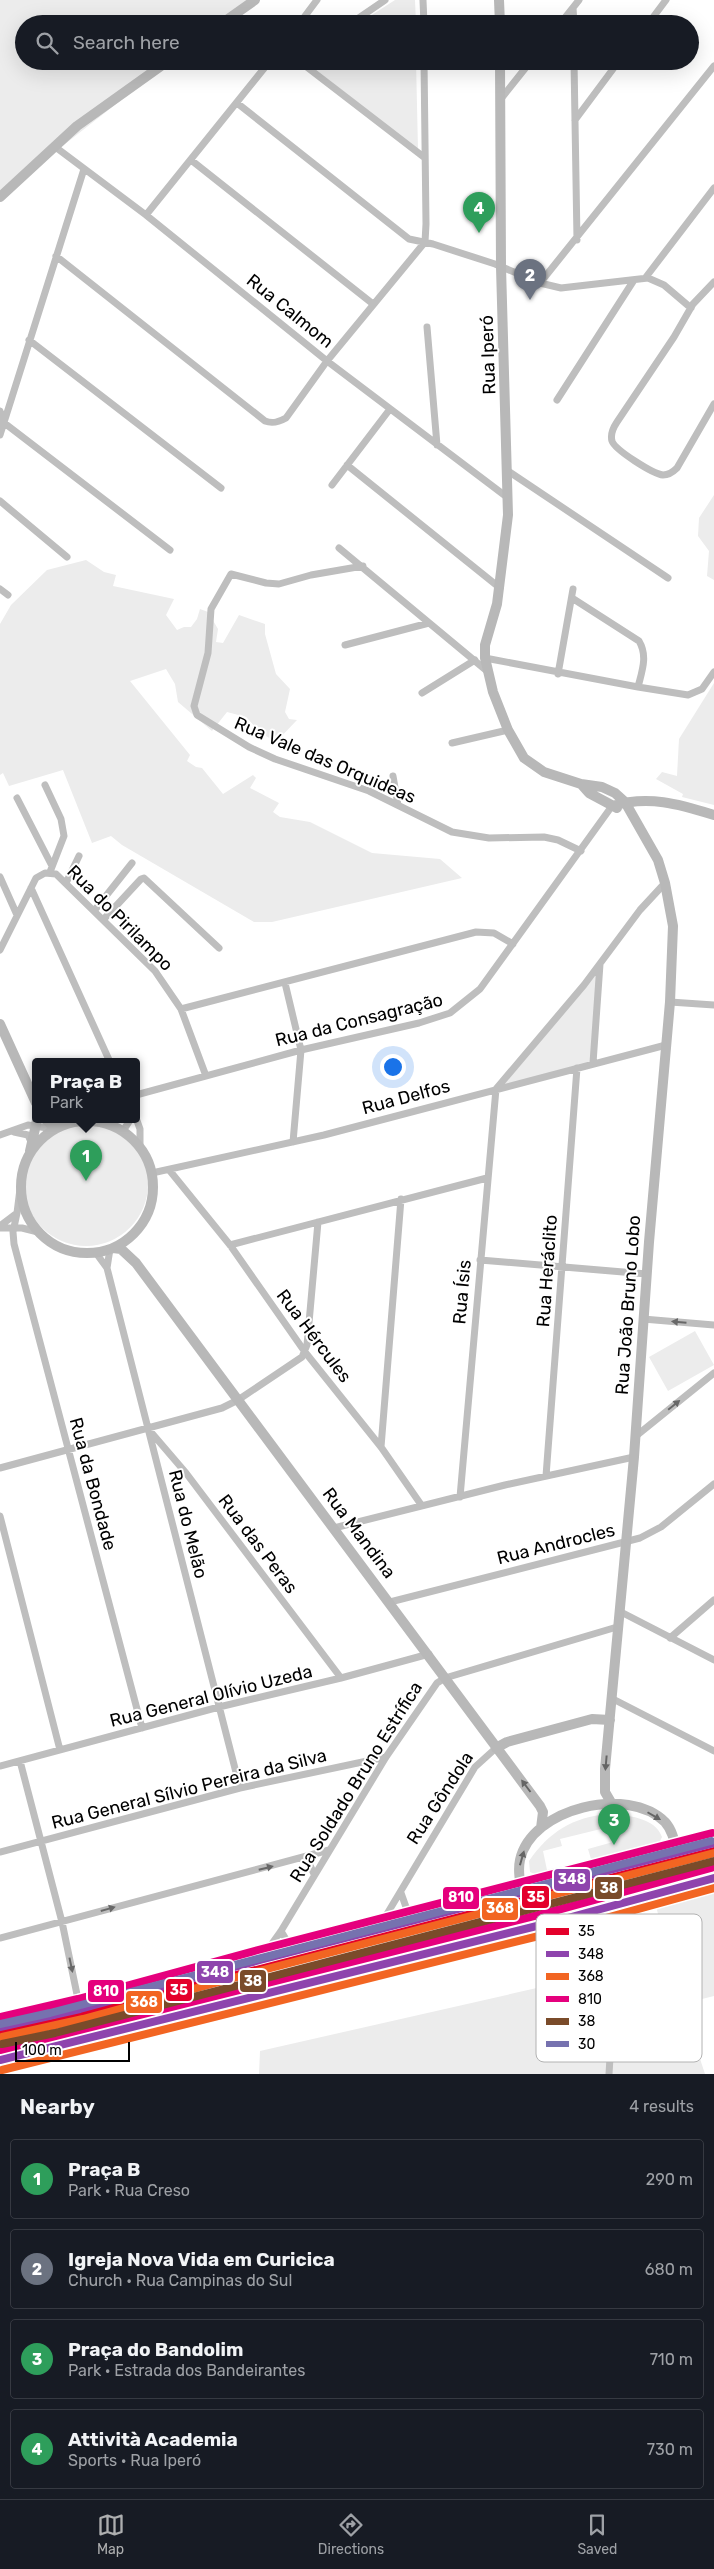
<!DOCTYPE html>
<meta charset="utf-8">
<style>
body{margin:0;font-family:Rubik,sans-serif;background:#20242c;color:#f1f3f6}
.scale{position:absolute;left:15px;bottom:12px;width:115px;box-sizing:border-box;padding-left:5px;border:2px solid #000;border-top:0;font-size:14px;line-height:18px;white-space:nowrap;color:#000;-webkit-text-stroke:4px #fff;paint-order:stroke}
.you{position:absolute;left:392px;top:1066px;width:18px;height:18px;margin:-12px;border:4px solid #fff;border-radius:50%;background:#1a73e8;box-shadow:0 0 0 8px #1a73e833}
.badge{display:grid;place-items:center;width:32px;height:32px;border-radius:50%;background:#adaeaf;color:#fff;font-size:16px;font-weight:700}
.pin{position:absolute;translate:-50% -41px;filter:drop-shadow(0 1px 2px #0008)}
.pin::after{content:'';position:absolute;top:26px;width:18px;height:15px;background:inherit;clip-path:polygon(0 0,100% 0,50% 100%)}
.popup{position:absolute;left:32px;top:1058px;width:108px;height:65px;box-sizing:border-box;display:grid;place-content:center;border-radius:5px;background:#171b24;filter:drop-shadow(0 1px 4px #0005);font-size:16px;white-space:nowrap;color:#9ea1a6}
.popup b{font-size:19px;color:#f1f3f6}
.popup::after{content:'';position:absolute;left:50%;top:100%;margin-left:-10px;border:10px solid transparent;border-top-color:#171b24}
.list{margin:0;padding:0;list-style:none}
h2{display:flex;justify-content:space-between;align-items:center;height:65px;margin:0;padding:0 20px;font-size:21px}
h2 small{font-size:16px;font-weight:400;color:#9ea1a6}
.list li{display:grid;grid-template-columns:32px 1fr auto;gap:15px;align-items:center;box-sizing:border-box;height:80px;margin:0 10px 10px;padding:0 10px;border:1px solid #363941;border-radius:5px}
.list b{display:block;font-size:19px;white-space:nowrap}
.list p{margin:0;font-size:16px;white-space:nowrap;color:#9ea1a6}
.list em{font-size:16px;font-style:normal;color:#9ea1a6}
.icon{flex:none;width:28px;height:28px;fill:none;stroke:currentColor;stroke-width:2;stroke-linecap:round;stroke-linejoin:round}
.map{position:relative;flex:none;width:714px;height:2074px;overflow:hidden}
.search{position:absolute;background:#171b24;box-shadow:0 5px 20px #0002;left:15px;right:15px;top:15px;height:55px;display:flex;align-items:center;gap:12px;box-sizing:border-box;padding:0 18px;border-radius:28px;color:#9ea1a6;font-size:19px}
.sheet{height:425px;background:#171b24}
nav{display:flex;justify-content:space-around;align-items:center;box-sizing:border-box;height:70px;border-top:1px solid #363941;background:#171b24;font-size:14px;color:#9ea1a6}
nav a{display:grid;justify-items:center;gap:2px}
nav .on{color:#adaeaf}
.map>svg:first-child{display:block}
</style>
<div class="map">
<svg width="714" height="2074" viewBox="0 0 714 2074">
<rect width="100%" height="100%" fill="#fff"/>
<path fill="#ececec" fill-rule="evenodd" d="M0,0H254L219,24H24V61H171L0,195Z
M395,0H415L416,24H358Z
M305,61H416L418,150Z
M714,495V580L707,576L709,551L698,536L699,518Z
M86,560L104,572L116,575L113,586L174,599L166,615L177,630L184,627H191L197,619L200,609L208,612L218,629L216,642L223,643L239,615L265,624V634L276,674L290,689L285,712L289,719L297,720L276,742L261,733L246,717L227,712L212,731L178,702L175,684L166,669L130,681L190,755L187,761L196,767L202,768L223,794L253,775L256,778L250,788L279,803L273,812L280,817L310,822L372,853L440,859L462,878L272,922H254L122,845L111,836L92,843L63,770L9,786L3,773L0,775V624L11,605L47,570Z
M714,683V805L682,797L683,794L656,779L662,772L677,776L679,739Z
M600,963L593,1063L496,1089Z
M24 1184a62 62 0 1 1 124 0a62 62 0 1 1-124 0Z
M695,1331L714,1365L668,1391L649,1357Z
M608,1814C626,1815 655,1817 662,1837L657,1847L541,1877L530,1872L529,1861C549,1832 573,1817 608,1814ZM609,1827L613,1842L588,1849L591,1859L547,1870L543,1851L562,1846L560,1839Z
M714,1856V1867L698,1871L695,1861Z
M675,1868L677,1875L637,1884L635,1879Z
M714,1886V1996L682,2004L705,2074H259L260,2051L669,1958L655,1902Z
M522,1905L524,1912L67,2029L66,2021Z"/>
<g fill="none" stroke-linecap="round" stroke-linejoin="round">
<g stroke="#dbdbdb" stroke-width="12">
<path id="primary" d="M0,2027L80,2009L260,1960L714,1843
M0,2060L553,1922L714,1878"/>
</g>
<path stroke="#bebebe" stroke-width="7" d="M423,0L424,24
M573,8L574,24
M299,24L317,0
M350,24L385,0
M560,24L579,0
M648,24L666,0
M299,61L425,158
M574,61L577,240
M500,100L531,61
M237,103L409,239L433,244L495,264L540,283L561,288L648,278L664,285L691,308
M575,120L619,61
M54,146L146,215L327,361L508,498
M191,160L373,304
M146,215L270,61
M56,256L265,421C273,424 279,422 286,418L327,361L425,242L426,224L424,61
M646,277L714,188
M714,282L693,304L674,337L617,422C613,428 610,434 612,441C615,450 653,474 663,475C669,475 673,472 677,468L714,404
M540,283L714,66
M427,327L437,445
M29,340L221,488
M557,400L634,280
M0,411L3,422L170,550
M0,435L84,169
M347,465L500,588
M508,471L668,578
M332,485L390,409
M0,501L67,557
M339,548L487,671
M363,566L311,575L279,584L266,583L231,574L211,609L208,653L194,706L197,715L249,747L275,759L369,791L452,832L489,838L544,837L558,840L581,851
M0,589L8,595
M345,645L429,623
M485,658L638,687C642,671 648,656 639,641L572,598
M558,674L573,589
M638,687L688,695L702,689L714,672
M422,693L475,660
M452,743L508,730
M393,776L398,805
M45,785L61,819L64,836L50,872
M17,798L52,866
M0,877L17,915
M66,883L79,856
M31,888L110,1062
M94,911L132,863
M103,920L141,879L144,878L219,948
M0,950L36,878L45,873L56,874L155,971L181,1009L206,1076
M285,983L301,1050L293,1142
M670,1002L714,1005
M181,1009L476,932L494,933L513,944
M593,1063L600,964
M136,1095L301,1050L419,1023L450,1013L480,989L612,806
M136,1118L140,1129V1148
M123,1131L130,1120
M14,1132L28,1135L32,1144
M0,1135L28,1125L54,1129
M170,1171L230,1245L305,1352L381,1447L422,1506
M152,1173L324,1135L666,1045
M17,1213L13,1232L14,1244L142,1728
M0,1226L17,1213L20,1189
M0,1228H22L38,1232
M230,1245L487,1178
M96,1253L107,1268L240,1788
M480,1260L647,1274
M107,1268L110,1249
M643,1319L714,1325
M150,1431L186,1473L341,1678
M636,1436L714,1373
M381,1447L401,1199
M0,1468L222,1408L238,1400L302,1357L307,1345L318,1222
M546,1476L577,1068
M460,1497L496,1089L584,985L640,910L665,883
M0,1516L60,1750
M334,1528L505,1485L634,1457
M390,1602L640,1538L661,1527L714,1484
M619,1611L714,1660
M670,1638L714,1600
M613,1699L714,1751
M20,1761L62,1922L80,2009
M0,1766L219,1707L341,1678L429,1654
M0,1852L240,1788L386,1757
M302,1859L308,1861L314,1874
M401,1893L406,1907L418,1919
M597,1910L603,1934L613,2008L609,2074
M378,1929L475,1767L496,1748
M281,1931L287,1941L298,1950
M0,1938L329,1850
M261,1959L281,1931L386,1757L437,1683L445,1678L617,1627"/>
<path stroke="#b8b8b8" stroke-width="10" d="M499,0L500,24
M221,24L255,0
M500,61L501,267L508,515L497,604L485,645V658L493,692L508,730L524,758L544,772L581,784L602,787L615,793L625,802L658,860L665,883L673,926L670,1002L649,1242L634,1457L605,1769V1792L612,1804
M0,197L77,126L168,61
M581,784L589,793L617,808
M612,806C648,795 679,804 714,815
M0,1024L36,1103
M46,1120L56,1128
M21 1187a66 66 0 1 1 132 0a66 66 0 1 1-132 0Z
M30,1151L37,1120
M113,1248L121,1249L136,1263L540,1806L543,1812L541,1828
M496,1748L507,1742L592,1719L610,1720
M512,1931L519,1927L526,1917C526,1899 516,1879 520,1860C531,1808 628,1785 665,1822C677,1835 675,1857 684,1872L688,1876L704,1881"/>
<use href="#primary" stroke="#bebebe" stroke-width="11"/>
<g stroke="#fff" stroke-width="11">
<path id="bus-1" d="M0,2034L52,2023L714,1851"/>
</g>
<g stroke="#fff" stroke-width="11">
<path id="bus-2" d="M0,2027L80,2009L260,1960L714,1843
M0,2060L553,1922L714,1878"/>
</g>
<g stroke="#fff" stroke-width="11">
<path id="bus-3" d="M2,2037L83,2019L263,1970L714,1853
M2,2070L555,1932L714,1888"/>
</g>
<g stroke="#fff" stroke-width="11">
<path id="bus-4" d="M0,2017L78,1999L258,1950L712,1833
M0,2050L550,1912L711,1868"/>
</g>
<g stroke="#fff" stroke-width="11">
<path id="bus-5" d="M2,2044L55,2033L714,1861"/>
</g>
<g stroke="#fff" stroke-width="11">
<path id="bus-6" d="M0,2024L50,2013L711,1841"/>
</g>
<use href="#bus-1" stroke="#e4002b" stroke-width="8"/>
<use href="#bus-2" stroke="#8e44ad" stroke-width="8"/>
<use href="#bus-3" stroke="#f26522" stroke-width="8"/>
<use href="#bus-4" stroke="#e5007d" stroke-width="8"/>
<use href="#bus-5" stroke="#7a4b2a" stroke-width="8"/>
<use href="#bus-6" stroke="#7672af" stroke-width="8"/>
</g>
<defs><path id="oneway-solid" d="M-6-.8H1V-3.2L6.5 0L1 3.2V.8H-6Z" transform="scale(1.25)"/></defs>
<g fill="#686868">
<use href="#oneway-solid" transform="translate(679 1322) rotate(-175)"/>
<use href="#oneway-solid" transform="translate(674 1405) rotate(-39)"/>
<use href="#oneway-solid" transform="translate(266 1868) rotate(-14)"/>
<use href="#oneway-solid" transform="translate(108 1909) rotate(-16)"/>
<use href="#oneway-solid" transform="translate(71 1965) rotate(78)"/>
</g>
<g fill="#656565">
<use href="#oneway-solid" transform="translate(606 1763) rotate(95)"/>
<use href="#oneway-solid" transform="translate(526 1786) rotate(-127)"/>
<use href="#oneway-solid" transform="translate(654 1816) rotate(30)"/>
<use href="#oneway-solid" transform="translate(522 1858) rotate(-74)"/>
</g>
<g text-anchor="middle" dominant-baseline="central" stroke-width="4" stroke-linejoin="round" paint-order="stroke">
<g font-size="18" fill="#000" stroke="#fff">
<text transform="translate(290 311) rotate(39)">Rua Calmom</text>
<text transform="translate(488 355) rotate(-92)">Rua Iperó</text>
<text transform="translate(325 760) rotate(23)">Rua Vale das Orquideas</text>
<text transform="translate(120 918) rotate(45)">Rua do Pirilampo</text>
<text transform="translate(359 1020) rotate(-14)">Rua da Consagração</text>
<text transform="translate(406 1097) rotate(-15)">Rua Delfos</text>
<text transform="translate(547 1271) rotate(-86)">Rua Heráclito</text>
<text transform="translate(462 1292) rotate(-85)">Rua Ísis</text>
<text transform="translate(628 1305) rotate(-86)">Rua João Bruno Lobo</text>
<text transform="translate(314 1336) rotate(53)">Rua Hércules</text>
<text transform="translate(93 1484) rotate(75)">Rua da Bondade</text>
<text transform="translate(188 1524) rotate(76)">Rua do Melão</text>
<text transform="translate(359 1533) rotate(53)">Rua Mandina</text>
<text transform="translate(258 1544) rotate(53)">Rua das Peras</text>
<text transform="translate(556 1544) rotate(-14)">Rua Androcles</text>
<text transform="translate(211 1696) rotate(-14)">Rua General Olívio Uzeda</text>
<text transform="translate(356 1782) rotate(-58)">Rua Soldado Bruno Estrífica</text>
<text transform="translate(189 1789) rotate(-14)">Rua General Sílvio Pereira da Silva</text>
<text transform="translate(440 1798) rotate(-57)">Rua Gôndola</text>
</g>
</g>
<rect x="536" y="1914" width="166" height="148" rx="8" fill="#fff" stroke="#b2b2b2" stroke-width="1"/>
<rect x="546" y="1928" width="23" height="7" fill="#e4002b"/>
<rect x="546" y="1951" width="23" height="6" fill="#8e44ad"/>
<rect x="546" y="1973" width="23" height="7" fill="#f26522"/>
<rect x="546" y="1996" width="23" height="6" fill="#e5007d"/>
<rect x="546" y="2018" width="23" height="7" fill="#7a4b2a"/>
<rect x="546" y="2041" width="23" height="6" fill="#7672af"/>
<g font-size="14" fill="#000">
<text x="578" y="1936">35</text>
<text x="578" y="1959">348</text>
<text x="578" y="1981">368</text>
<text x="578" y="2004">810</text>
<text x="578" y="2026">38</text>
<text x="578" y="2049">30</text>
</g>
<g stroke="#fff" stroke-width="2">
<rect x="553" y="1868" width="38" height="24" rx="5" fill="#8e44ad"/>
<rect x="594" y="1876" width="29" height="24" rx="5" fill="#7a4b2a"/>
<rect x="521" y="1885" width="29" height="24" rx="5" fill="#e4002b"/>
<rect x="442" y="1886" width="38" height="24" rx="5" fill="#e5007d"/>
<rect x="481" y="1897" width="38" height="24" rx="5" fill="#f26522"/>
<rect x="196" y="1960" width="38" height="24" rx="5" fill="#8e44ad"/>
<rect x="239" y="1969" width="28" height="24" rx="5" fill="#7a4b2a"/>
<rect x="165" y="1978" width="28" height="24" rx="5" fill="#e4002b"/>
<rect x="87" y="1979" width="38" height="24" rx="5" fill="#e5007d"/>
<rect x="125" y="1990" width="38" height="24" rx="5" fill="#f26522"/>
</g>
<g font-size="14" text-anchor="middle" font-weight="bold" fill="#fff">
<text x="572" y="1884">348</text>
<text x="609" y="1893">38</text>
<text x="536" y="1902">35</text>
<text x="461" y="1902">810</text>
<text x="500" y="1913">368</text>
<text x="215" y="1977">348</text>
<text x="253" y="1986">38</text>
<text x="179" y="1995">35</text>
<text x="106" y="1996">810</text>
<text x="144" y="2007">368</text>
</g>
</svg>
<div class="scale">100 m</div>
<div class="you"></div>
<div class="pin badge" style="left:86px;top:1181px;background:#2e9e5b">1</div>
<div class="popup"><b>Praça B</b>Park</div>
<div class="pin badge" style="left:530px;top:300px;background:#6b7280">2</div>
<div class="pin badge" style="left:614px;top:1845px;background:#2e9e5b">3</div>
<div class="pin badge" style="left:479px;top:233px;background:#2e9e5b">4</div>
<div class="search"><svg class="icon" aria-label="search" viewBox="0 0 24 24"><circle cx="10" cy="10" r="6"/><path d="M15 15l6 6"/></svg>Search here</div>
</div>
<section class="sheet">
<h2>Nearby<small>4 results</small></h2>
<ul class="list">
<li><span class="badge" style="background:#2e9e5b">1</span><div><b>Praça B</b><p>Park · Rua Creso</p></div><em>290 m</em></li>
<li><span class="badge" style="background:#6b7280">2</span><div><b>Igreja Nova Vida em Curicica</b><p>Church · Rua Campinas do Sul</p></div><em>680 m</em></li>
<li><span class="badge" style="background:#2e9e5b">3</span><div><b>Praça do Bandolim</b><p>Park · Estrada dos Bandeirantes</p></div><em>710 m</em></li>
<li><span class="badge" style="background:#2e9e5b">4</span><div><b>Attività Academia</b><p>Sports · Rua Iperó</p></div><em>730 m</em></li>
</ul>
</section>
<nav>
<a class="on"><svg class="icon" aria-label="map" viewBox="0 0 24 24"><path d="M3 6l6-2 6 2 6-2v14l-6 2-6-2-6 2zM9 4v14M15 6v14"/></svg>Map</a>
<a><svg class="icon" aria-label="directions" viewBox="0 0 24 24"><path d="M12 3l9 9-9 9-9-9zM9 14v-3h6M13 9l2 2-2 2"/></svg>Directions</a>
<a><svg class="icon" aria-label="saved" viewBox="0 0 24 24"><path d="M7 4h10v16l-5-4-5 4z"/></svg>Saved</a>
</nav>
